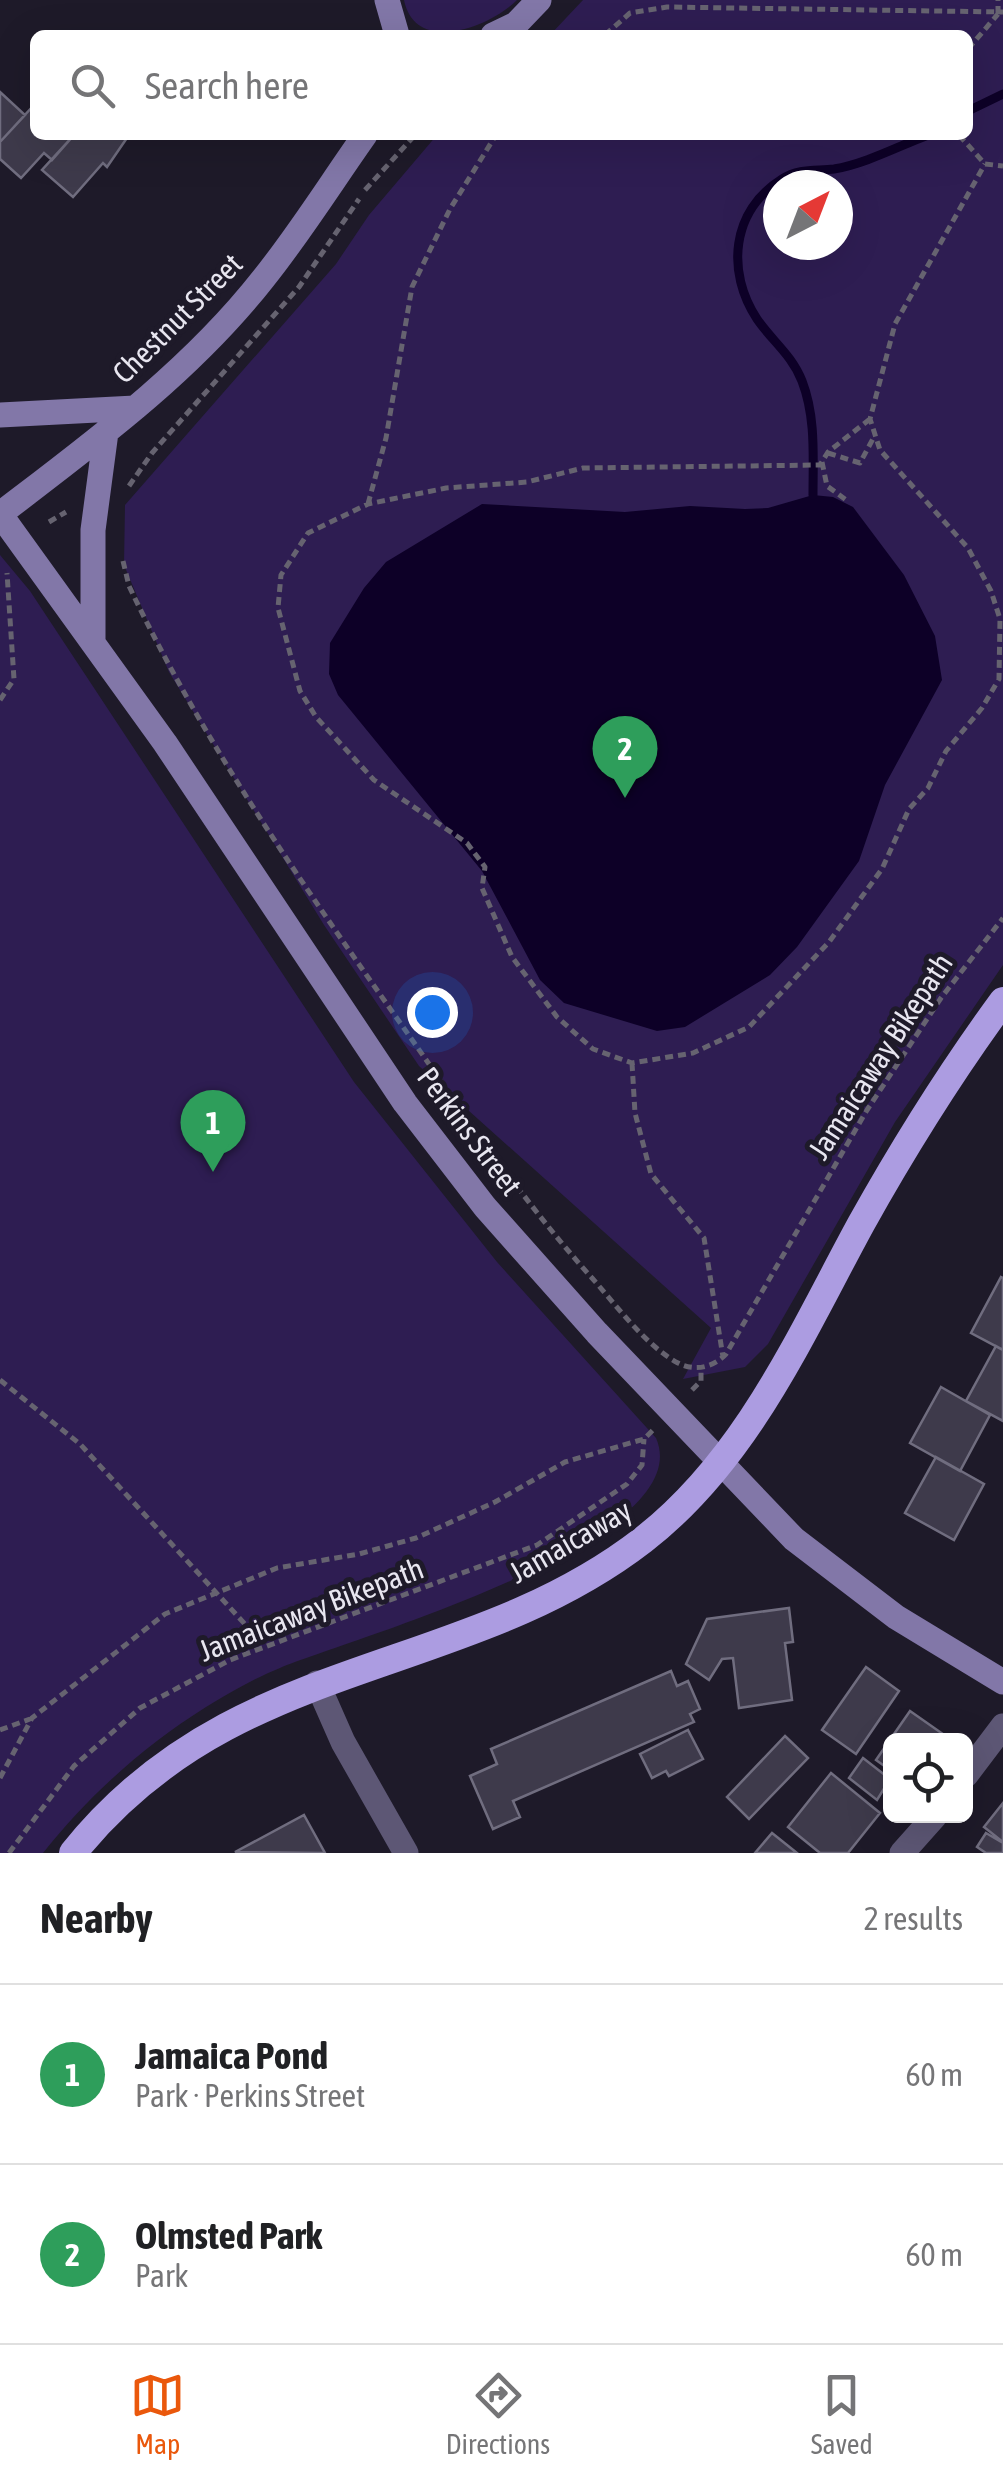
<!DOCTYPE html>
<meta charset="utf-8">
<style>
body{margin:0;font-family:"Asap Condensed",sans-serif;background:#f6f6f6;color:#202124}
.controls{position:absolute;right:30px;bottom:30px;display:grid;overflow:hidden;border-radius:15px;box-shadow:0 10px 40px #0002}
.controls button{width:90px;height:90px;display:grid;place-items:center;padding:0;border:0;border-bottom:2px solid #e0e0e0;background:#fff;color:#202124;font:50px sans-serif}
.compass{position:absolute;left:763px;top:170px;width:90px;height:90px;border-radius:50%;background:#fff;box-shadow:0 10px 40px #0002;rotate:42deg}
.you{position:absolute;left:432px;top:1012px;width:35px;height:35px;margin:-25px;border:8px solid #fff;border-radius:50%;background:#1a73e8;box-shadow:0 0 0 15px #1a73e833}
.badge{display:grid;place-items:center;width:65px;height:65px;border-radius:50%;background:#ea580c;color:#fff;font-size:32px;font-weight:700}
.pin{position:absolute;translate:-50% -82px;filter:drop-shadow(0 2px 5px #0008)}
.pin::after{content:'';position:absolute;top:52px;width:35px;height:30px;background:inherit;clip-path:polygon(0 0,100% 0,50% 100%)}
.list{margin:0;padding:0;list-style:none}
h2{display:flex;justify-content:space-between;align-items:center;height:130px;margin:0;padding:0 40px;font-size:42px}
h2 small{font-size:32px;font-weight:400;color:#757577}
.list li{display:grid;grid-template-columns:65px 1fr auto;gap:30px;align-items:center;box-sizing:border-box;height:180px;padding:0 40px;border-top:2px solid #e0e0e0}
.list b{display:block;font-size:38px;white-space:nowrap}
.list p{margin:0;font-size:32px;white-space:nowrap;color:#757577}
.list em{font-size:32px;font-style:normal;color:#757577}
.icon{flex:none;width:55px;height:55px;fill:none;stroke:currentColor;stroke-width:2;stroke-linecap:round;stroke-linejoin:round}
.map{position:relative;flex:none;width:1003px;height:1853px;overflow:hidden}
.search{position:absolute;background:#fff;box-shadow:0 10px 40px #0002;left:30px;right:30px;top:30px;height:110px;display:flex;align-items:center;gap:25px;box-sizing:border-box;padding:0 35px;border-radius:15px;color:#757577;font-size:38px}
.sheet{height:490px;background:#fff}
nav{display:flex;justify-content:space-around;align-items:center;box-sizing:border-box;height:140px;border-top:2px solid #e0e0e0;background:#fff;font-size:28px;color:#757577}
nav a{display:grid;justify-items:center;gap:5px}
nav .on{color:#ea580c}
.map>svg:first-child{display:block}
</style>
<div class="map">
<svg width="1003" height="1853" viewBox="0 0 1003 1853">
<rect width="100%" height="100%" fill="#1e1a29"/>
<path fill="#2e1d52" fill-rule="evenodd" d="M404,0H517C489,28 415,55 404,0Z
M583,0H1003V965L895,1122L768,1344L745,1367L683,1379L711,1328L419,1066L324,925L169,672L124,565L125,505L336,264L369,215L437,135H968V35H550ZM778,185H838V245H778Z
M0,555L30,591L354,1082L497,1262L656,1438C701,1541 347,1640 280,1668C255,1678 229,1693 206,1707C144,1746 89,1795 43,1853H0Z"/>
<path fill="#0d0027" d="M813,495L833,497L853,507L904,575L935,636L942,680L885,785L859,861L797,947L770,975L685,1027L657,1031L564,1003L540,980L482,871L338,695L329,674L330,643L364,588L386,562L482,504L625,512L690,506L745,509L768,508Z"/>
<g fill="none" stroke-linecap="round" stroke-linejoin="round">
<path stroke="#0d0027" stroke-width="9" d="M968,111L1003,94
M813,495C813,457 816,417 802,381C792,355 772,341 757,319C726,272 731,211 782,179C799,168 815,171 834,169C865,164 899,146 928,135"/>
</g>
<path fill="#3e3a4b" stroke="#706d7f" stroke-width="2.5" d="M0,92L25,115L0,142Z
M35,104V135H74L52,160L44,153L21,178L0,159V142Z
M74,135H129L107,167L103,163L73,197L42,170Z
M1001,1277L1003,1278V1350L971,1333Z
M996,1346L1003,1350V1421L966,1401Z
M941,1387L990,1415L960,1471L910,1443Z
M936,1457L984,1484L954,1540L905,1513Z
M789,1608L793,1642L785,1643L792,1700L739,1708L733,1658L722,1659L709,1680L686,1664L707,1619Z
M866,1667L899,1691L856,1754L822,1730Z
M671,1671L677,1686L688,1681L700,1709L690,1714L694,1722L513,1801L520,1817L493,1829L470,1776L497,1764L491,1749Z
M910,1711L950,1739L890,1740V1770L876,1760Z
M688,1730L703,1759L669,1776L666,1771L652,1778L640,1754Z
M785,1736L808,1758L749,1819L727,1797Z
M863,1758L890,1779L877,1800L849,1778Z
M831,1773L880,1813L848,1853H820L788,1827Z
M1003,1803V1842L984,1827Z
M304,1815L325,1853L235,1852Z
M772,1833L797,1853H755Z
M986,1833L1003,1843V1853H986L977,1847Z"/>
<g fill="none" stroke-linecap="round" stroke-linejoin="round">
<path stroke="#666370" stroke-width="5" stroke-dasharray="8 5" stroke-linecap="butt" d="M998,14V0
M605,35L630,13L667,7L1003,12
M968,49L998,14
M959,135L985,164L1003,166
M365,190L415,135
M870,419L828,452L820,465L583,468L527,482L446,488L368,504L308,533L281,575L278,608L300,691L316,717L374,780L467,843L485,867L482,888L512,957L557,1017L593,1049L632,1063L693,1053L749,1027L829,942L882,869L909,809L928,788L946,751L982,708L999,679L1000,619L991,591L968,548L880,450L870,419L895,324L985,164
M828,453L860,463L875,435
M822,462L827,486L849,502
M129,486L152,453L299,287L359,199
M368,504L386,438L412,287L450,209L496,135
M49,522L66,512
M123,561L129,586C202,740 298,878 396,1017C459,1106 519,1197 592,1278C616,1305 646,1346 678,1363C695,1372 714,1367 726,1354L867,1110L941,998L1003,918
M0,700L14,679L7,573
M632,1063L635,1113L651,1174L704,1238L723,1357
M0,1380L80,1444L265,1646
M692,1390L701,1381V1367
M0,1730L30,1719
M0,1778L32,1718L165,1614L277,1568L359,1554L416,1538L495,1502L565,1462L644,1439L653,1430
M9,1853L74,1766L140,1708L230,1660L537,1545L627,1484L642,1465L644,1439"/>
<path stroke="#5d5775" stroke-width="25" d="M317,1683L343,1742L406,1853
M966,1775L1003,1726
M902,1853L935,1816"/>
<path stroke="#8277a8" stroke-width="25" d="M387,0L397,35
M493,35L516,24L539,0
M0,415L135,408
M0,514L165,743L405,1103L485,1207L597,1333L794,1539L896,1617L1003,1682
M0,514C93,443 190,372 263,279C300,233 331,183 365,135
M93,642V530L106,432"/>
<path stroke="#ac9ce1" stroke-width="28" d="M73,1853C232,1653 462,1680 643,1540C747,1459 800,1336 861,1224C904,1147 951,1072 1003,1001"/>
</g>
<g text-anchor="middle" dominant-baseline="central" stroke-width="10" stroke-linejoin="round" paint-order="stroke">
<g font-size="30" fill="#e8e6f0" stroke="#1e1a29">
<text transform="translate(177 318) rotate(-45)">Chestnut Street</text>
<text transform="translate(880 1056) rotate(-57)">Jamaicaway Bikepath</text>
<text transform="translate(470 1131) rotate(53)">Perkins Street</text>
<text transform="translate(570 1541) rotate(-30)">Jamaicaway</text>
<text transform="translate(311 1609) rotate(-21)">Jamaicaway Bikepath</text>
</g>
</g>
</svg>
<div class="controls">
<button><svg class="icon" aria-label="locate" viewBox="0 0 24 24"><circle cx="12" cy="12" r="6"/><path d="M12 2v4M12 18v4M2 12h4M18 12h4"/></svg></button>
</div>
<svg class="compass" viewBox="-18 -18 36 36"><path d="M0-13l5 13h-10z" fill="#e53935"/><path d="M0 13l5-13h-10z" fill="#757577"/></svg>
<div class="you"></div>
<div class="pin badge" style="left:213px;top:1172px;background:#2e9e5b">1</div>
<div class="pin badge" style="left:625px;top:798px;background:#2e9e5b">2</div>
<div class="search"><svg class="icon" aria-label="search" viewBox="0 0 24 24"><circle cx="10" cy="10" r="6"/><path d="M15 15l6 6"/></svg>Search here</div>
</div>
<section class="sheet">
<h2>Nearby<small>2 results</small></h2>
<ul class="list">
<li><span class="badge" style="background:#2e9e5b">1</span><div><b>Jamaica Pond</b><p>Park · Perkins Street</p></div><em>60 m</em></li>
<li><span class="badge" style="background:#2e9e5b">2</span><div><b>Olmsted Park</b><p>Park</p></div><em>60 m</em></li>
</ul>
</section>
<nav>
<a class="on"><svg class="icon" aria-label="map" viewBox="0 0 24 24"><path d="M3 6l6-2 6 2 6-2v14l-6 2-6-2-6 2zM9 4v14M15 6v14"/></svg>Map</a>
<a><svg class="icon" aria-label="directions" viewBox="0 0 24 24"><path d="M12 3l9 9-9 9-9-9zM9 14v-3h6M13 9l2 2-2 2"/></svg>Directions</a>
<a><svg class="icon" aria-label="saved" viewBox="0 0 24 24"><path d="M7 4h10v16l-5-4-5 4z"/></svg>Saved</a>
</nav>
